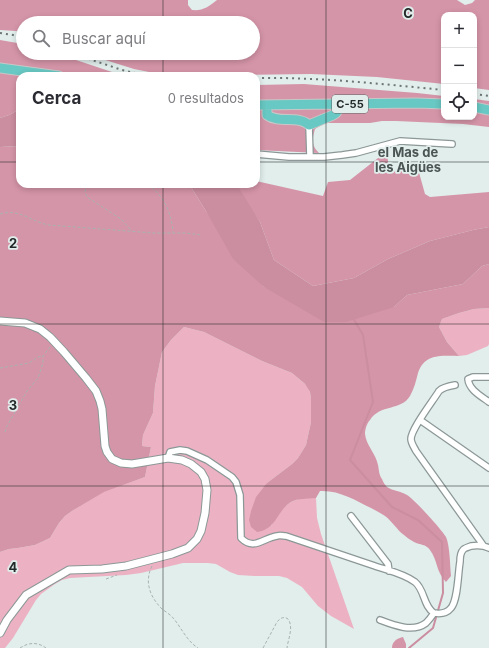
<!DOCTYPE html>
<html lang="es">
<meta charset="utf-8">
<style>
body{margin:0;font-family:Inter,sans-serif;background:#f2f2f3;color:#2b2b33}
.controls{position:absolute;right:12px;top:12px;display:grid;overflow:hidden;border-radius:8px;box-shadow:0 2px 6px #0003}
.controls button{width:36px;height:36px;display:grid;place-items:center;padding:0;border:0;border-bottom:1px solid #e1e1e2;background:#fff;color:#2b2b33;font:20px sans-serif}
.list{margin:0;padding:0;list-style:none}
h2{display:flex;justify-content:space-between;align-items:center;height:52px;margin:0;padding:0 16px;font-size:17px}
h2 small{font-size:13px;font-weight:400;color:#7c7c81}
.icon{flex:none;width:22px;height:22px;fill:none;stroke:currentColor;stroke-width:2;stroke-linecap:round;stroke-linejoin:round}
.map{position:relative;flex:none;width:489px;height:648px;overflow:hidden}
.search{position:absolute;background:#fff;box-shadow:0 2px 6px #0003;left:16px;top:16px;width:244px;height:44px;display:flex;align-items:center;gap:10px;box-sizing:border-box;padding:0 14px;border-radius:22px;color:#7c7c81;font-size:15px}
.panel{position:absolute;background:#fff;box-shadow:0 2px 6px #0003;left:16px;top:72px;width:244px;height:116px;border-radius:12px}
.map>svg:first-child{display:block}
</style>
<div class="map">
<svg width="489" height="648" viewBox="0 0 489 648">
<rect width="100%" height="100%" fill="#e1eeec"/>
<path fill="#ecb2c3" d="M489,308V344L488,346L467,355L459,356L447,342L439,327L442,319L459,313L474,309Z
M184,327L204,332L262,361L292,373L306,385L310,392L311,399V422L306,445L298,458L292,464L267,483L271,526C278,515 285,502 299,499C304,498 310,498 316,498L317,518L321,534L354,629L331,616L318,606L302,587L287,578L279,576H254L238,575L230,572L216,564L208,563H183L141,573L126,575L70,578L62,580L55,584L41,594L36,600L13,638L5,648H0V552L9,549L18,548L35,545L50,538L59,523L65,516L72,511L103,492L145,477L151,447L142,446L143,435L153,413L155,386L162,352L171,340Z"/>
<path fill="#d595a8" d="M0,0H188V5L192,10C203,11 208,7 217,0H457L465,5L472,3L475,0H489V90L474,88V15H444V84L377,77L311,74L169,76L134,69L83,53H253V23H23V33L16,31L0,30Z
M0,40L23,44V53H55L124,76H20V109L9,115L0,118Z
M304,84L417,93L444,96V117H474V99L489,101V127L463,124L396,121H382L370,123H325L315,129C312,140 311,145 319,153L256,150V85Z
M20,146V184H189L206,211L264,287L394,307L407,295L463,284L482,266L489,264V308L474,309L459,313L442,319L439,327L447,342L459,356C442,356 425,353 418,373C416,381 414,389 410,396C401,411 380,404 370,420C367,423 365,429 365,434C366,445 376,454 378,465C379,470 379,475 382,479C383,482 385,485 387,487C393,491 401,491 407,495C414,499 442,530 446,537C450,546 450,566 451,576L446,582C436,572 438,561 430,550C426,544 420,545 414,542C411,540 407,538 404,535C397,530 392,521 385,516C381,513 376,511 371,508C355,500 339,490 320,491L316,498C308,499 298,498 291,502C276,512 277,529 257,532L251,527L249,520L251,511L256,497L267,483L292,464L298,458L306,445L311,422V399L310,392L305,384L292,373L262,361L204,332L184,327L171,340L162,352L155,386L153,413L143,435L142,446L151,447L145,477L104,492L72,511L65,516L59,523L50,538L35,545L18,548L9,549L0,552V147Z
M387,151L389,172L418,169L425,194L430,197L489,192V227L473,230L430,241L388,259L354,278L313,286L274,260L260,222L234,184H256V181L323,196L328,182L350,180Z
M403,637L406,644V648H392C392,641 398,638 403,637Z"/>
<path fill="#cb8da0" d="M20,109V146L0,147V118L9,115Z
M189,184H234L239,188L260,222L274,260L313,286L354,278L388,259L430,241L473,230L489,227V264L482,266L463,284L407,295L394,307L346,322H324L264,287L233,259L206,211Z"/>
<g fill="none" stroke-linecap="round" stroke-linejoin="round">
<path stroke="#cb8da0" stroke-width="2" d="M353,318L363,335L373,402L350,460L392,507L418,520L442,542L443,593L433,628L409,648"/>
<g stroke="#8c9897" stroke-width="8">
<path id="minor" d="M309,125L310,157
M256,154L289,157H324L342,155L356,153L400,141L452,144
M489,377H473L468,379C469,390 481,396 489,402
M455,385C449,386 443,387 439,391C433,401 411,429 411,439C411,443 414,447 416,451L483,545
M420,420L489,468
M168,458L170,452L180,450L187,451L207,460L232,477L236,482L240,495L241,538C254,551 263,538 277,536C280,535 283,536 286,536C315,546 343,555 372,565C386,570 403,573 415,582C425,590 423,606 434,613C440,614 447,613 451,608C458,600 458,573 460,562C460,559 460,553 463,550C464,548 469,547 471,546C478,545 483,545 489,548
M351,516L388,564L389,571
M380,620C393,625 413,633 426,623C429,620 432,616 434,613"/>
</g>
<g stroke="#8c9897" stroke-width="9">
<path id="tertiary" d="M0,321L25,323L40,329L50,337L64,352L86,378L96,391L100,401L102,409L105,446L107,452L112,459L121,463L132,464L168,458L182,460L191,464L201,472L205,479L207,490L205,513L201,531L197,539L188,548L172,554L126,566L102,569L69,570L26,595L7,620L0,633"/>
</g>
<g stroke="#c6c7c7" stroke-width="11">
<path id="trunk" d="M0,68L59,76
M256,105L417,103L444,104
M474,107L489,110
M267,111V115C279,124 298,115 309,125L333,115L336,113L338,110"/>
</g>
<path stroke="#a8b3b1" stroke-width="1" stroke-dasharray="3 2" stroke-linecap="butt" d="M87,184L85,192L87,197L121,219L132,231
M148,184C164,197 171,211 173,232
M0,214C20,208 31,222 49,225L153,233H186L201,235
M0,368L29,363L38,357L43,356
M5,432L7,426L27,391L38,378L43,363V356L50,347
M152,566C144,582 150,597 162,609C166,612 171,615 174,619C182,629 187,641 198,648
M106,579L117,575
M20,648C29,642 38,642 46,648
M263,648L277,622C280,618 284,616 288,619C294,627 288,639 287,648"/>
<use href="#minor" stroke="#fff" stroke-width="5.5"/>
<use href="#tertiary" stroke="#fff" stroke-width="7"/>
<use href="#trunk" stroke="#68c8c3" stroke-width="9"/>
<path stroke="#6d7574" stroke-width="2" stroke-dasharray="2 4" stroke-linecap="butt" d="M0,33L13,35L23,37
M71,53L122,70L148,76
M256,78C320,77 381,84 444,90
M474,94L489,96"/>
</g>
<path fill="none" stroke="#242929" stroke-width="1" stroke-opacity="0.55" d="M163,0V23M326,0V648M163,53V76M0,162H20M256,162H489M163,184V648M0,324H489M0,486H489"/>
<g text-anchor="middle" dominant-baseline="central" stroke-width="3.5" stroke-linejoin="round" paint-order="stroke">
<rect fill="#e1eeec" stroke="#5d6464" stroke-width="1" x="332" y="95" width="36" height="18" rx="3"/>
<g font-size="11" font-weight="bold" fill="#242929">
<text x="350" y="104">C-55</text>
</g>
<g font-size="13" font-weight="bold" fill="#4a5554" stroke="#e1eeec">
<text x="408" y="152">el Mas de<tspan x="408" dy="15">les Aigües</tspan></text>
</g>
</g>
<g font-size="13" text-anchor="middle" font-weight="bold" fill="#242929" stroke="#e1eeec" stroke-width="3.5" stroke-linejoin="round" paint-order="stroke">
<text x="408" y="18">C</text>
<text x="13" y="248">2</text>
<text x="13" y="410">3</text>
<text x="13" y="572">4</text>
</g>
</svg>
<div class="controls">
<button>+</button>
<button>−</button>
<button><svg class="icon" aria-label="locate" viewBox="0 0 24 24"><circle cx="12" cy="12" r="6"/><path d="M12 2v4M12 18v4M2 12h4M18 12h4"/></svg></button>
</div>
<div class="search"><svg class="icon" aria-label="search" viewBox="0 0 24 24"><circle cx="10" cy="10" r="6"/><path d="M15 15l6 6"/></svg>Buscar aquí</div>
<section class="panel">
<h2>Cerca<small>0 resultados</small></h2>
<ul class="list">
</ul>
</section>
</div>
